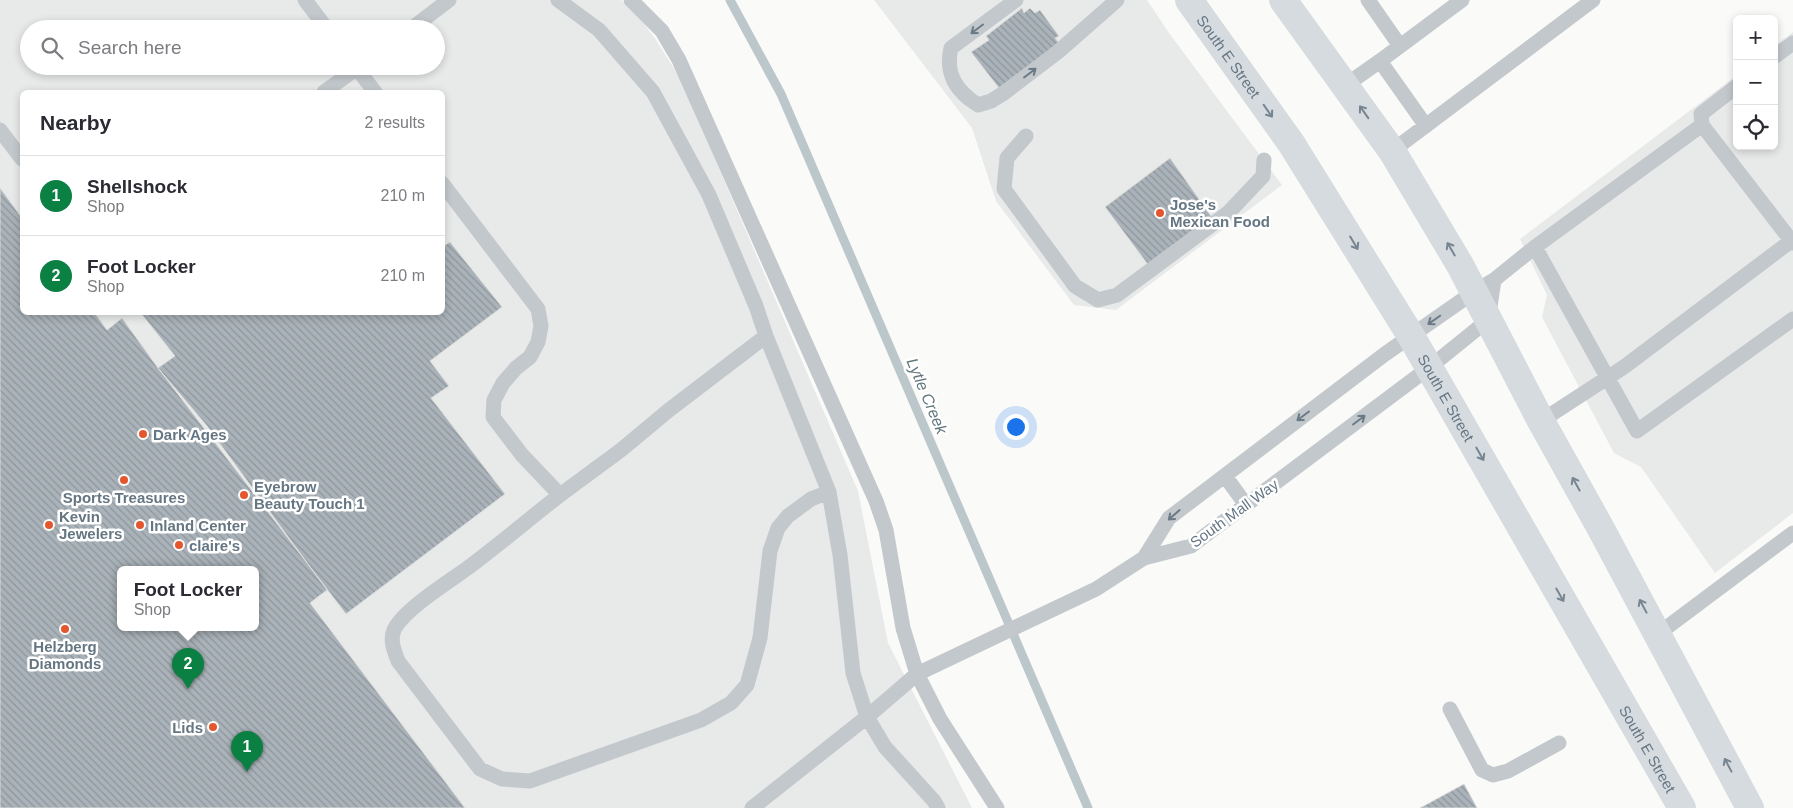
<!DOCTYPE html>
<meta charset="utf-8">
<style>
body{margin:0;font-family:Arial,sans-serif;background:#f7f7f7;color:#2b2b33}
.controls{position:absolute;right:15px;top:15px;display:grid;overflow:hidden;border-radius:8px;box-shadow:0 2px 8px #0003}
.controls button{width:45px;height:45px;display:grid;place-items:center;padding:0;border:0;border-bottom:1px solid #e1e1e2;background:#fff;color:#2b2b33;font:25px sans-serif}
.you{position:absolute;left:1015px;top:426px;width:18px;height:18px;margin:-12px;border:4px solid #fff;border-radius:50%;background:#1a73e8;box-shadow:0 0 0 8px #1a73e833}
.badge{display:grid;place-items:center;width:32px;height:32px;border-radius:50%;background:#0b8043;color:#fff;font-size:16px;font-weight:700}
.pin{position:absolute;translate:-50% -41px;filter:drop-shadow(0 1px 2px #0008)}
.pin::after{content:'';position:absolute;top:26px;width:18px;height:15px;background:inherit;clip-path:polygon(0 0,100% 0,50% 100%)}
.popup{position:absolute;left:117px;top:566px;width:142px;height:65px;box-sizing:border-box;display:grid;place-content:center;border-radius:8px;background:#fff;filter:drop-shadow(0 1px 4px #0005);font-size:16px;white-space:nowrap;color:#7c7c81}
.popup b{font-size:19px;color:#2b2b33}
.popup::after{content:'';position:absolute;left:50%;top:100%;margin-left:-10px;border:10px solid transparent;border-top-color:#fff}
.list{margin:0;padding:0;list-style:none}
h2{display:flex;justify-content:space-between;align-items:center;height:65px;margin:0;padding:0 20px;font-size:21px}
h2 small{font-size:16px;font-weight:400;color:#7c7c81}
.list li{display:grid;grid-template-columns:32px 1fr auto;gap:15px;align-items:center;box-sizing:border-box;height:80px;padding:0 20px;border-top:1px solid #e1e1e2}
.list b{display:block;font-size:19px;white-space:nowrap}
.list p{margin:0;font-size:16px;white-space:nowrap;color:#7c7c81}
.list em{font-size:16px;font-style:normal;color:#7c7c81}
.icon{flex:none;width:28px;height:28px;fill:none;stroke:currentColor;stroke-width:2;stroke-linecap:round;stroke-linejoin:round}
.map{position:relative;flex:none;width:1793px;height:808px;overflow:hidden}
.search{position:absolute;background:#fff;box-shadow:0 2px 8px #0003;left:20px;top:20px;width:425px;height:55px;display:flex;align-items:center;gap:12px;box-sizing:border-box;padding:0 18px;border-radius:28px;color:#7c7c81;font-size:19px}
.panel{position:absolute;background:#fff;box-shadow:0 2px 8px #0003;left:20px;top:90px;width:425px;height:225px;border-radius:8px}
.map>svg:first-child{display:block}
</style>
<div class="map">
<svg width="1793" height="808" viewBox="0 0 1793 808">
<defs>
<pattern id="building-back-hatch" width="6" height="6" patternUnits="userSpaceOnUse" patternTransform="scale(1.25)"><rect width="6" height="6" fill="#aab3b9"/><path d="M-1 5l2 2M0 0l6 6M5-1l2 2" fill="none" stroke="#8e969c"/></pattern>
</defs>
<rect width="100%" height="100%" fill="#fafaf8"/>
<path fill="#e8e9e9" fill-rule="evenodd" d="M0,0H621L637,14L656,40L680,78L858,491L888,643L972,808H0ZM29,29H436V66H29ZM22,92H442V312H22ZM120,570H256V628H120Z
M874,0H1147L1169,33L1282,185L1116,310L1074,305L996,201L972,128Z
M1793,32V513L1715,573L1641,467L1614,453L1542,317L1547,295L1520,239L1737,75V146H1774V46Z"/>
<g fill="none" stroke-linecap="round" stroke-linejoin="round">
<path stroke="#bbc7cb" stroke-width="9" d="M730,0L781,94L1088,808"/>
</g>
<path fill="url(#building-back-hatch)" stroke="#dcdcda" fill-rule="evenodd" d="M1022,8L1024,13L1030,8L1035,13L1040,10L1059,36L1055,38L1059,43L999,88L971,52L989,40L986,36Z
M1170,158L1213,219L1149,266L1105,207Z
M0,188L22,218V312H94L107,330L122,318L158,368L207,426L327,590L310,603L465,808H0ZM120,570H256V628H120Z
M450,242L502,307L430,361L449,386L431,398L505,494L346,614L158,368L175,356L140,312H442V247Z
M1464,784L1477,808H1420Z"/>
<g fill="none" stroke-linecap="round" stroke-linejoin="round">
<path stroke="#c3c8cc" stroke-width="15" d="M305,0L327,29
M558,0L599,30L653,92L709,195L756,306L766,336L829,492L840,555L853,673L867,717L885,747L934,801L938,808
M631,0L662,31L679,60L876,501L886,530L903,628L917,674L940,719L997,808
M1016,0L951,48C945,74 956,91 978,105L991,101L1004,93L1059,51L1117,0
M1368,0L1400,46
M411,29L449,0
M1774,57L1793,43
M1380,61L1462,0
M355,66L375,92
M1346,85L1380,61L1426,126
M1737,86L1701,114L1702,125L1793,243
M324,92L360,66
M0,130L22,159
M1026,136L1007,158L1004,189L1075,286L1098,300L1117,295L1229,212L1263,176L1264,160
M1392,151L1593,0
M442,183L538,309L541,326L538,342L530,357L516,368L503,383L494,400L493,417L522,455L560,495C530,518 500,544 469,567C450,581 406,608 395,628C389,639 394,650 398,661L480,769L502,779L530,781L701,720L731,703L747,685L760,638L770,551L778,528L788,516L811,499L829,492
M1535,247L1637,431L1793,319
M1541,421L1624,367L1791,241
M1225,476L1246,505
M560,495L621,450L669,410L766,336
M1144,558L1169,518L1385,354L1474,292L1494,280L1535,247L1702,125
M1658,634L1793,533
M1450,709L1482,770L1493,775L1508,771L1559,743
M752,808L867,717L917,674L1096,589L1144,558L1191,546L1430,367L1488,320L1494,280"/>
<g stroke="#d6dbdf" stroke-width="28">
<path id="s1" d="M1189,0L1291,143L1411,336L1682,808"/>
<path d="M1283,0L1392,151L1460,265L1541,421L1600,527L1750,808"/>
</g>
</g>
<defs><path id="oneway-shaft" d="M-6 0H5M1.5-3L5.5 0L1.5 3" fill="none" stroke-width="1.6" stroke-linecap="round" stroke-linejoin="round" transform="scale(1.25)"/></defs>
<g stroke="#6a7a87">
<use href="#oneway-shaft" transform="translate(977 29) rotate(143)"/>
<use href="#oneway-shaft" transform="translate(1030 73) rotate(-37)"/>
<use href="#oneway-shaft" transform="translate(1434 320) rotate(145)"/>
<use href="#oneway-shaft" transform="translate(1303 416) rotate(143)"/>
<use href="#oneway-shaft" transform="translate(1359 420) rotate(-37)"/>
<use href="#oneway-shaft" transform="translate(1174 515) rotate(139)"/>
</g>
<g stroke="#768591">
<use href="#oneway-shaft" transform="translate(1268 111) rotate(55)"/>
<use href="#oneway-shaft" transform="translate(1364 112) rotate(-125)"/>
<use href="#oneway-shaft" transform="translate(1354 243) rotate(59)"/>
<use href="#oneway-shaft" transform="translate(1451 249) rotate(-120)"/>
<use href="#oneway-shaft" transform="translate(1480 454) rotate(60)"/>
<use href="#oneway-shaft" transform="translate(1576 484) rotate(-119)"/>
<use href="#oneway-shaft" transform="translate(1560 595) rotate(60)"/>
<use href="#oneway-shaft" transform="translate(1643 606) rotate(-118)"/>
<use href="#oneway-shaft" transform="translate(1728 765) rotate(-118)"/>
</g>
<g fill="#e4572e" stroke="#fff" stroke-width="2">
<circle cx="1160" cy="213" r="5"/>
<circle cx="143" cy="434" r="5"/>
<circle cx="124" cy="480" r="5"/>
<circle cx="244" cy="495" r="5"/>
<circle cx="49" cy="525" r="5"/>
<circle cx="140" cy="525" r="5"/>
<circle cx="179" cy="545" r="5"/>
<circle cx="65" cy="629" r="5"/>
<circle cx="213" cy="727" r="5"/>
</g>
<g text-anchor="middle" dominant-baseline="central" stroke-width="5" stroke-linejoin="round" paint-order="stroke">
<g font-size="15" fill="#657683" stroke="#fff">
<text stroke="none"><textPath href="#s1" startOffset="69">South E Street</textPath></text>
<text stroke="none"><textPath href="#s1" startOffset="474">South E Street</textPath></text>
<text transform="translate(1234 513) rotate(-36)">South Mall Way</text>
<text stroke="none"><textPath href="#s1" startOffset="879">South E Street</textPath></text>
</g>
<g font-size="15" font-weight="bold" fill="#657683" stroke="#fff" text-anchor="start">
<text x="1170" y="204">Jose's<tspan x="1170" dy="17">Mexican Food</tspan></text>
<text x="153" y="434">Dark Ages</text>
<text x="254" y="486">Eyebrow<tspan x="254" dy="17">Beauty Touch 1</tspan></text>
<text x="124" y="497" text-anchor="middle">Sports Treasures</text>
<text x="59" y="516">Kevin<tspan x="59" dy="17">Jewelers</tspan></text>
<text x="150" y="525">Inland Center</text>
<text x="189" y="545">claire's</text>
<text x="65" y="646" text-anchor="middle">Helzberg<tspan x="65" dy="17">Diamonds</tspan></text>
<text x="203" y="727" text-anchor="end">Lids</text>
</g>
<g font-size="16" font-style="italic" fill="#60757c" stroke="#fff">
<text transform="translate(927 396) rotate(67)">Lytle Creek</text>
</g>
</g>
</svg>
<div class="controls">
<button>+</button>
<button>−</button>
<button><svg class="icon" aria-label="locate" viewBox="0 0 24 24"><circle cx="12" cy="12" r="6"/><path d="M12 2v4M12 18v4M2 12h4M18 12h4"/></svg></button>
</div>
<div class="you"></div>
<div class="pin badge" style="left:247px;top:772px">1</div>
<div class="pin badge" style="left:188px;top:689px">2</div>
<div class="popup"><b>Foot Locker</b>Shop</div>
<div class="search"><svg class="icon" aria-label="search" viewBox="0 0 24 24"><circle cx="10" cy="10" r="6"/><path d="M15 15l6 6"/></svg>Search here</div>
<section class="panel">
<h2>Nearby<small>2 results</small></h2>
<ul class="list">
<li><span class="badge">1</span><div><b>Shellshock</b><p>Shop</p></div><em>210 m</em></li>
<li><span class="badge">2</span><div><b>Foot Locker</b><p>Shop</p></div><em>210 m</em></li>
</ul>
</section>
</div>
